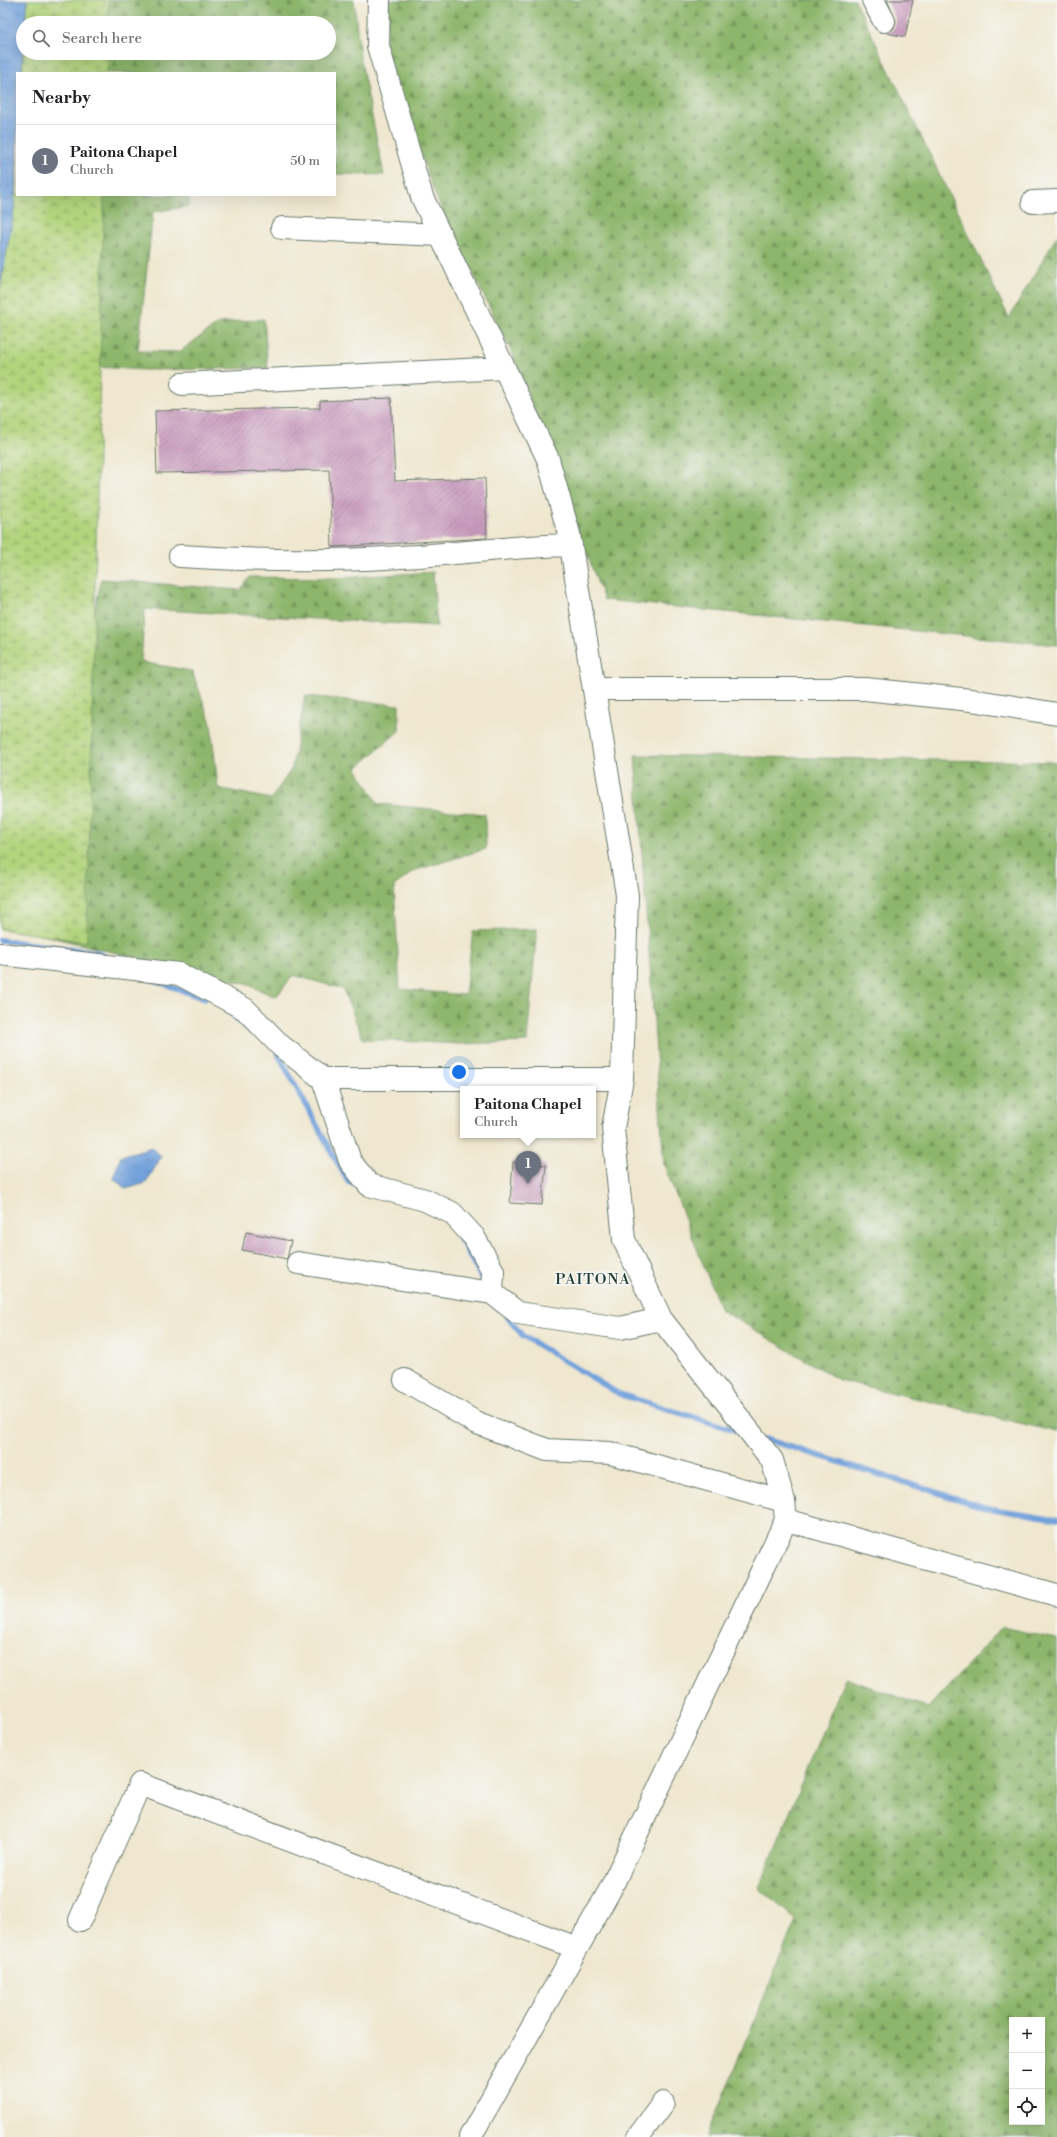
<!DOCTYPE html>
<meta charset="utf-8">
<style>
body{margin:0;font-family:"Libre Bodoni",serif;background:#f6f6f6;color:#202124}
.controls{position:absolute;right:12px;bottom:12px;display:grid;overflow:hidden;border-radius:0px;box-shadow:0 4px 16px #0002}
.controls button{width:36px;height:36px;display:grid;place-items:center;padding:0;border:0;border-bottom:1px solid #e0e0e0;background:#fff;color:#202124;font:20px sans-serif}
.you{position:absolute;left:459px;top:1072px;width:14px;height:14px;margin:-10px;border:3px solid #fff;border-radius:50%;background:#1a73e8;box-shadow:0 0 0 6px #1a73e833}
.badge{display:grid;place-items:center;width:26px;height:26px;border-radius:50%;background:#1f6fb2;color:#fff;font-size:13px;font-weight:700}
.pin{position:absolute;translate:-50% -33px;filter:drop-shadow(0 1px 2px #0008)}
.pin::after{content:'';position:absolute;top:21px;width:14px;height:12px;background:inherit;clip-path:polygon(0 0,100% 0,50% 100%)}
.popup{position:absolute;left:460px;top:1086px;width:136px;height:52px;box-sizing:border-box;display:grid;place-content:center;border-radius:0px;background:#fff;filter:drop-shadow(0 1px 3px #0005);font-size:13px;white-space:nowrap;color:#757577}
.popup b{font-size:15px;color:#202124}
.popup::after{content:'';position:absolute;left:50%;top:100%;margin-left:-8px;border:8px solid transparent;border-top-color:#fff}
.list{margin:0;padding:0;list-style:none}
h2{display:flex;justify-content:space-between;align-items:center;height:52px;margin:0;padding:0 16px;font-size:17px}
h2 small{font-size:13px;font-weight:400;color:#757577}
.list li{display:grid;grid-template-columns:26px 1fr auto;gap:12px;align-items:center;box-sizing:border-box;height:72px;padding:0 16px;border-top:1px solid #e0e0e0}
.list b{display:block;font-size:15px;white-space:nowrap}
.list p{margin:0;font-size:13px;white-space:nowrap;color:#757577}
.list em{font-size:13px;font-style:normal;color:#757577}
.icon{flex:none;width:22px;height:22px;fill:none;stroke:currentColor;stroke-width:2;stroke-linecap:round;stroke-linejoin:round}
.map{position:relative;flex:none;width:1057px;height:2137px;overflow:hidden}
.search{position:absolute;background:#fff;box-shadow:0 4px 16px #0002;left:16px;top:16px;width:320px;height:44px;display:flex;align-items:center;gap:10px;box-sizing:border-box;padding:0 14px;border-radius:22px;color:#757577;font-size:15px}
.panel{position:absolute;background:#fff;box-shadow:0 4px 16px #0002;left:16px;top:72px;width:320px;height:124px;border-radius:0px}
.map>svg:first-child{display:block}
</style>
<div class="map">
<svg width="1057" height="2137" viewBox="0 0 1057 2137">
<defs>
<pattern id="forest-firs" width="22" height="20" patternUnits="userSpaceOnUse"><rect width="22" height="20" fill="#8db66c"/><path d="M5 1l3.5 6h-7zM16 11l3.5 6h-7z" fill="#73955a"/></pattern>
<pattern id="wetland-marsh" width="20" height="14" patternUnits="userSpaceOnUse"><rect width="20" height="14" fill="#b2d47d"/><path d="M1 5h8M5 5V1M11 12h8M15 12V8" fill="none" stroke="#90ad67"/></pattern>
<pattern id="water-ripples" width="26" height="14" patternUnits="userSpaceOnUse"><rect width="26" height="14" fill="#72a1db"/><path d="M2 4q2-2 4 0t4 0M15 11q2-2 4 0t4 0" fill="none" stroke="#5d84b2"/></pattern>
<pattern id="building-hatch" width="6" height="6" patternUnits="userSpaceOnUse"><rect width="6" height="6" fill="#c99abe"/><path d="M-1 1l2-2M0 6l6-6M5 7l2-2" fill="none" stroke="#a37f9b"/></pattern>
</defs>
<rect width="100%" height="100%" fill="#f6f6f2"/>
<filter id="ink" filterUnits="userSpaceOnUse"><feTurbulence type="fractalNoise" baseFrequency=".025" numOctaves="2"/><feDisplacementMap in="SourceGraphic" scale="8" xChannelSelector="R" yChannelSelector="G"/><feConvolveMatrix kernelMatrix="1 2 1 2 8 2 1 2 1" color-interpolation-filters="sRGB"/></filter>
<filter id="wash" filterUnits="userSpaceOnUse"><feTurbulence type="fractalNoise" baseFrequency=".012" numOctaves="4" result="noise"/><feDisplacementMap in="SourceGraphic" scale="16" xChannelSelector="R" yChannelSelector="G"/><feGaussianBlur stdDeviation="0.9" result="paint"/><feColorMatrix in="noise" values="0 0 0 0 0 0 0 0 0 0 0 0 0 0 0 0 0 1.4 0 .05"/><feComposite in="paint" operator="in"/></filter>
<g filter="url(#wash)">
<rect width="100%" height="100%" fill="#efe7cf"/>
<path fill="url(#forest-firs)" stroke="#567a50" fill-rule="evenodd" d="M108,0H354L360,57L384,175L335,174V73H107L108,53H329V23H108Z
M388,0H855L1009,318L1057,236V645L604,600L514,357L436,197L385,51Z
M97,195H189V206L153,212L138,351L179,352L219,323L264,319L268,368L144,370L96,367Z
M433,572L437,626L145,609L141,662L192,671L211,723L218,788L271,799L292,768L305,696L399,705V731L357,768L378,804L485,814L486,849L416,870L394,886L400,989L465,995L473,931L537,929L527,1042L459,1044L363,1039L343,989L293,975L276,997L246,984L34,933L101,579L240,590L250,577L333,578Z
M635,755L1057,762V1432L839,1380L721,1310L664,1165Z
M1002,1627L1057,1639V2137H706L796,1920L759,1888L845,1678L929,1708ZM1012,2020H1042V2122H1012Z"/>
<path fill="url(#wetland-marsh)" stroke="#688858" d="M27,0H109L108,23H25Z
M24,53H108L107,73H22Z
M17,159V195H104L87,942L0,929V289L14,210Z"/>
<path fill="url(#water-ripples)" stroke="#486f88" d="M0,0H27L25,23H23L22,73H17V159L14,210L0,289Z
M152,1147L161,1157L146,1183L126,1189L113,1178L121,1156Z"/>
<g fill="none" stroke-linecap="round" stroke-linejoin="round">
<path stroke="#72a1db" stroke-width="5.5" d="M0,940L96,952L108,958
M153,980L205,999
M228,1011L253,1033
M278,1054L348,1182L361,1186
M456,1231L485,1285
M507,1317L523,1336L619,1394L741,1432
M765,1439L987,1508L1057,1519"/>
</g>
<g id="blocks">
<path fill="url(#building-hatch)" d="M887,0H913L905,37L887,33L894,28L896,21Z
M391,398L395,481L485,478L487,538L332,547L329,470L157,473L155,411L320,408V401Z
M513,1162L546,1165L542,1205L510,1203Z
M246,1232L291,1241L287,1259L242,1250Z"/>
</g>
</g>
<g filter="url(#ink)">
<use href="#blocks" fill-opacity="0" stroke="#68786a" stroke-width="1"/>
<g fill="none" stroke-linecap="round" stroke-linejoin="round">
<g stroke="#68786a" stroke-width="24">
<path id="minor" d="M379,0L378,46L422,197L548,459L569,534L627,895L622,1079L613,1128L624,1240L661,1319L772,1460L784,1501L786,1520L610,1890L470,2137
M873,0L884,21
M1033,202L1057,201
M282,228L441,235
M182,384L504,368
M180,556C254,561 327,562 401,557C458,554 514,546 571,545
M594,689H865L971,700L1057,714
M0,954L179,974L245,1009L281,1046L323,1079H622
M323,1079L350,1161L369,1185L425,1200L452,1213L474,1237L493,1271L492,1293L518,1313L620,1328L661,1319
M298,1263L492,1293
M405,1380L475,1422L547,1450L610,1453L784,1501
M786,1520L1057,1595
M80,1920L140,1784L577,1948
M638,2137L663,2103"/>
</g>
<use href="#minor" stroke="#fff" stroke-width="22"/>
</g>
</g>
<g text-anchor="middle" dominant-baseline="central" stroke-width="3.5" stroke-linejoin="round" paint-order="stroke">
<g font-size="15" letter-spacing="1" fill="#1f3d34" stroke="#f6f6f2">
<text x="593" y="1279">PAITONA</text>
</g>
</g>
</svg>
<div class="controls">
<button>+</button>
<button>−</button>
<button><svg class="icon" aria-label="locate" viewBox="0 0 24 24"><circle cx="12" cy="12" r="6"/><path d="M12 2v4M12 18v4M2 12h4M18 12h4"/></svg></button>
</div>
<div class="you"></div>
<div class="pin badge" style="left:528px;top:1184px;background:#6b7280">1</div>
<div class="popup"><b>Paitona Chapel</b>Church</div>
<div class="search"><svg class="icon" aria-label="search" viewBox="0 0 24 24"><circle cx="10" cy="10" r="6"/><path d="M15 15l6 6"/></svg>Search here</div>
<section class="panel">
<h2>Nearby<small></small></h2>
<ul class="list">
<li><span class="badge" style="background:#6b7280">1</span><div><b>Paitona Chapel</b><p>Church</p></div><em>50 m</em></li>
</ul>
</section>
</div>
